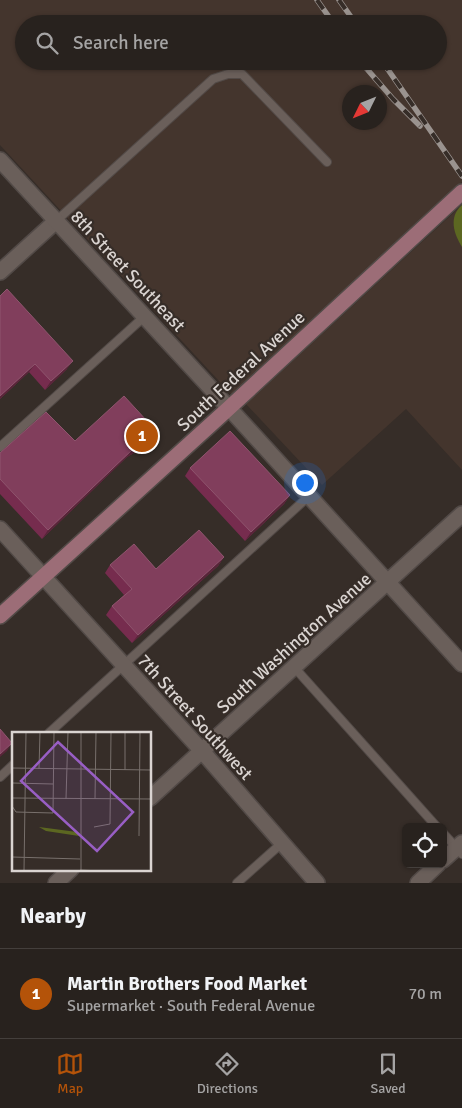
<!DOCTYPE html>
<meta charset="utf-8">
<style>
body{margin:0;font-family:Signika,sans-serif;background:#342f2b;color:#f1f3f6}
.controls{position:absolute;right:15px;bottom:15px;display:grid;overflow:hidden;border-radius:8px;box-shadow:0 1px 4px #0004}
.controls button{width:45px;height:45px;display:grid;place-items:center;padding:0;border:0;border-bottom:1px solid #443f3c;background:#28221e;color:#f1f3f6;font:25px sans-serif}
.compass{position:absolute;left:342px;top:85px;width:45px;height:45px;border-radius:50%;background:#28221e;box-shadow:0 1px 4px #0004;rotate:227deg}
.you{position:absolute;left:304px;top:482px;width:18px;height:18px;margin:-12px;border:4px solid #fff;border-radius:50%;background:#1a73e8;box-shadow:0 0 0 8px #1a73e833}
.badge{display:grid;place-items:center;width:32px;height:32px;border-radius:50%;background:#b45309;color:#fff;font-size:16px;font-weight:700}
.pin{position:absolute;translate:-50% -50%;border:2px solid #fff;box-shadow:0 1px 5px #0006}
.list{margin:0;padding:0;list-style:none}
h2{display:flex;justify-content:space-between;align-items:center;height:65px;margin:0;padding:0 20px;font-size:21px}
h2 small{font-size:16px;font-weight:400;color:#a5a4a4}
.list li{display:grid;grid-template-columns:32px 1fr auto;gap:15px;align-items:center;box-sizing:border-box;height:90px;padding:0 20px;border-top:1px solid #443f3c}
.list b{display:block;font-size:19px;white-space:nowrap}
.list p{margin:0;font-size:16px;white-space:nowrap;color:#a5a4a4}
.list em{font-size:16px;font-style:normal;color:#a5a4a4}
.icon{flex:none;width:28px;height:28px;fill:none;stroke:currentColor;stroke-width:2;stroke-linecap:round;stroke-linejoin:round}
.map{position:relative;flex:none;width:462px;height:883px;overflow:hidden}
.search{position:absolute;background:#28221e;box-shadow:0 1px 4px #0004;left:15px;right:15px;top:15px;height:55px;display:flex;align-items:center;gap:12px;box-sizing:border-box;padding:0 18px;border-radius:28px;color:#a5a4a4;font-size:19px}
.sheet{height:155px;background:#28221e}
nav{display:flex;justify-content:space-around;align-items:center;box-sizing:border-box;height:70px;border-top:1px solid #443f3c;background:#28221e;font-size:14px;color:#a5a4a4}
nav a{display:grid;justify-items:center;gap:2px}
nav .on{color:#b45309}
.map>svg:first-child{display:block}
</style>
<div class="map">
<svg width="462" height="883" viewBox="0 0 462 883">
<rect width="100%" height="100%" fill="#362d28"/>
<path fill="#44352d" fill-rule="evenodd" d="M0,0H462V182L232,395L0,145ZM24,24H438V61H24ZM350,92H380V122H350Z
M462,205V470L406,409L322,485L246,404Z"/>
<path fill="#5c6721" d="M462,205V247C454,234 448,217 462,205Z"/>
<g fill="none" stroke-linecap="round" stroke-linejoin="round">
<g stroke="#524a47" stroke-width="10">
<path id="lane" d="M56,221L213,79L228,74H242L327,162
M0,447L145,316
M294,667L437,827
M49,733L309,496
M0,777L14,764
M443,833L462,854
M237,883L282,843"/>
</g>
<g stroke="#524a47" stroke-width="18">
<path id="street" d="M0,272L56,221
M229,408L462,664
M0,529L202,751L317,883
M150,798L462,514
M443,860L462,843
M56,883L71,869
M418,883L438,864"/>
</g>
<g stroke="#524a47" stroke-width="18">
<path id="secondary" d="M0,160L229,408"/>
</g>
<g stroke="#524a47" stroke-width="18">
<path id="primary" d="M0,616L229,408L462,192"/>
</g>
<use href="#lane" stroke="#6a5f5a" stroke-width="8"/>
<use href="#street" stroke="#6a5f5a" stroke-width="15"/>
<use href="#secondary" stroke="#6a5f5a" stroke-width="15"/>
<use href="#primary" stroke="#9c6d77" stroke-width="15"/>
<g stroke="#9a938f" stroke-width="5.5">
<path id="rail" d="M317,0L334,24
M339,0L356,24
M360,61L393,99L420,126
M382,61L462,176"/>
</g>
<use href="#rail" stroke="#362d28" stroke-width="4" stroke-dasharray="11" stroke-linecap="butt"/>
</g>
<path fill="#762c4e" d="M0,296L67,369L45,390L29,372L0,399Z
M75,441L153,442L127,457L42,539L0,494V453Z
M190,468L290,495L284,504L245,541L185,476Z
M224,557L218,566L132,643L106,615L112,606L124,595L105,573L110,565L156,569Z"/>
<path fill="#582539" d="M73,361L67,369L45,390L51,381Z
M35,364L29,372L0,399V396Z
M159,434L153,442L127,457L42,539L48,530L133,449Z
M290,495L284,504L245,541L251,532Z
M224,557L218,566L132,643L138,635Z
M12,743L7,751L0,757V754Z"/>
<path fill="#813e5c" stroke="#8f556e" d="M7,289L73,361L51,381L35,364L0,396V296Z
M124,396L159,434L133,449L48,530L0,479V453L46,412L75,441Z
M230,431L290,495L251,532L190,468Z
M199,530L224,557L138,635L112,606L132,589L110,565L134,544L156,569Z
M0,729L12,743L0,754Z"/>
<g text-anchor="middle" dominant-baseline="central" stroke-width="4.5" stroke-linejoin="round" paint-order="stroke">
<g font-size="18" fill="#dad4d1" stroke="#362d28">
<text transform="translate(128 271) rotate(47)">8th Street Southeast</text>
<text transform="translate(241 371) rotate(-43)">South Federal Avenue</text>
<text transform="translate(294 643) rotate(-42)">South Washington Avenue</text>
<text transform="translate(195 717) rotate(48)">7th Street Southwest</text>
</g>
</g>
<g transform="translate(12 732)">
<rect width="139" height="139" fill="#362d28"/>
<path d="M27,95L65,100L67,104L34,99Z" fill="#5c6721"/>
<path fill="none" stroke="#78706c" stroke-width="1" d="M0,36L139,38M27,37L28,0M113,38V0M0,51L41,52M0,66L139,67M54,67L56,0M83,67L84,0M0,74L4,80L41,81L42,0M82,95L98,92L99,0M127,104L128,0M0,125L68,127M68,138L89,139M12,139L14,0M69,139V0"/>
<path fill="#985ec4" fill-opacity="0.15" stroke="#985ec4" stroke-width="2.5" d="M46,10L121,80L85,119L9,49Z"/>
<rect width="139" height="139" fill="none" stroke="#dad4d1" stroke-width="2.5"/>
</g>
</svg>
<div class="controls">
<button><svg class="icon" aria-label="locate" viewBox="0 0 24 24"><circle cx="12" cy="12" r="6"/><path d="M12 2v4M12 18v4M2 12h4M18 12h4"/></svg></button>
</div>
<svg class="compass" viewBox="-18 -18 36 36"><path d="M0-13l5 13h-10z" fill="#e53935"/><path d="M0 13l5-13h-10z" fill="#a5a4a4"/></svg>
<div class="you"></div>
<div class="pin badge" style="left:142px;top:436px">1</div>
<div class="search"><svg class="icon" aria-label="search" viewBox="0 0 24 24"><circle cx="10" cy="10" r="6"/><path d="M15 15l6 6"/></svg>Search here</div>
</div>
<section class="sheet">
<h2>Nearby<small></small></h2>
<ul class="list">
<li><span class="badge">1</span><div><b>Martin Brothers Food Market</b><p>Supermarket · South Federal Avenue</p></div><em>70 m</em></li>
</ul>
</section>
<nav>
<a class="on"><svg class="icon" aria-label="map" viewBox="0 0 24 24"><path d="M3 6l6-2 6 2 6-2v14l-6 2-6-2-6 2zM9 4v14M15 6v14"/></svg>Map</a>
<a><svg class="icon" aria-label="directions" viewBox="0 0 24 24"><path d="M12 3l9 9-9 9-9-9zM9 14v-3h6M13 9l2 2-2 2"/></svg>Directions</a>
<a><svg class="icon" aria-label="saved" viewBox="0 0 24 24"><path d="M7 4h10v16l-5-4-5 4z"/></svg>Saved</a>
</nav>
